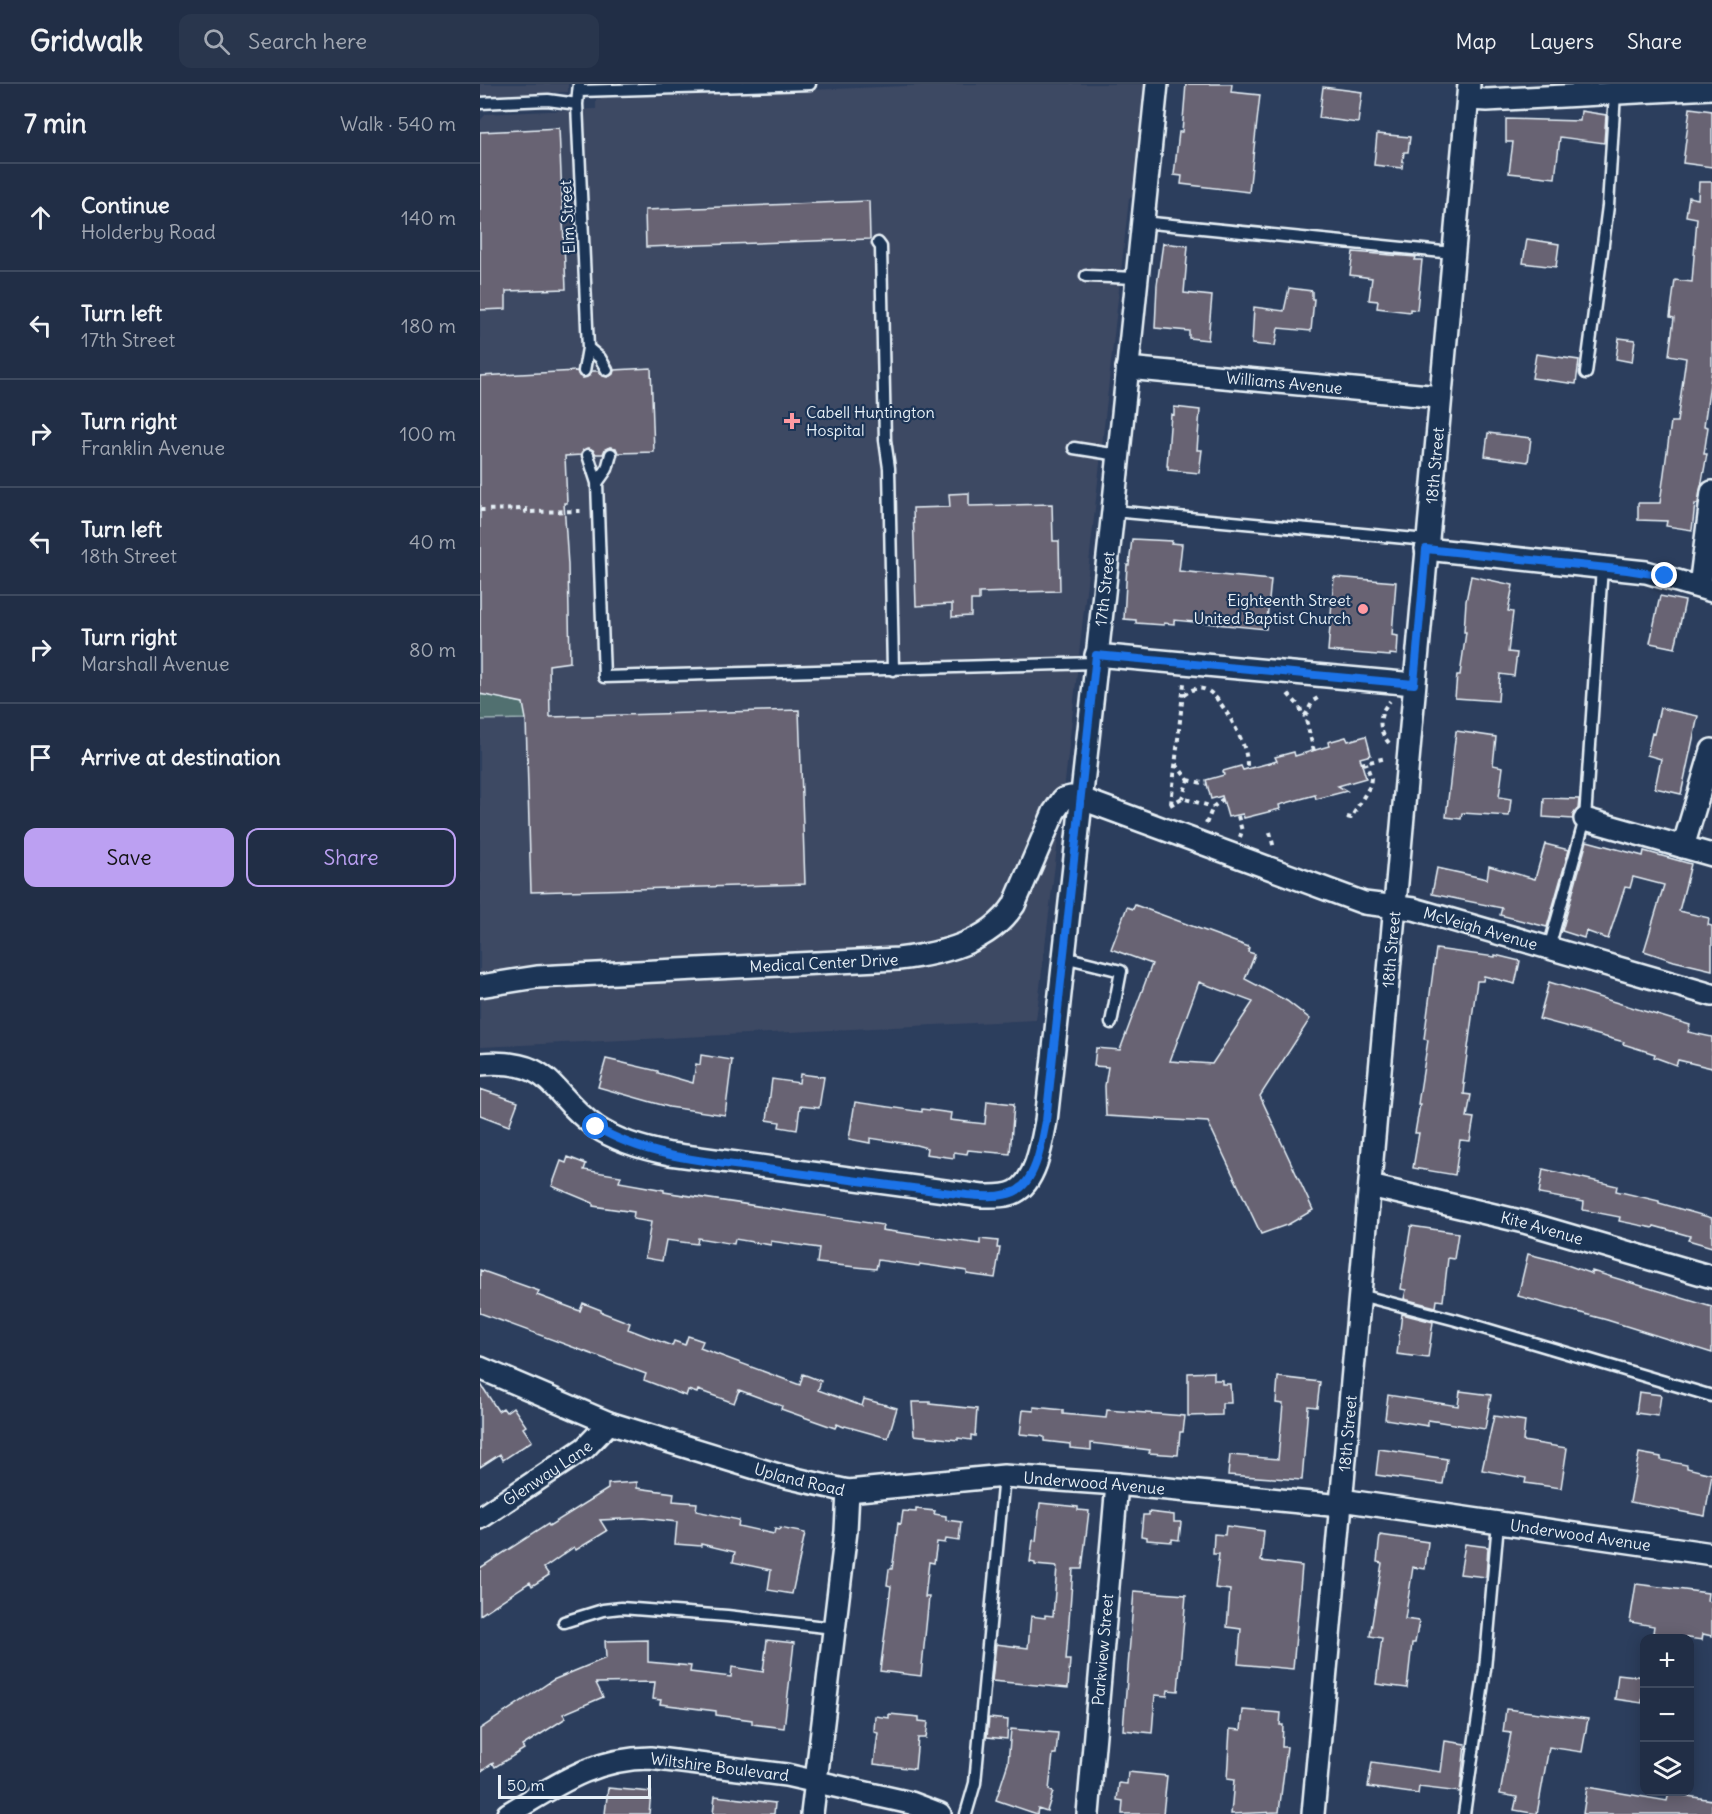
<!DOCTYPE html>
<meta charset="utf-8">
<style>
body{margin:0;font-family:Delius,sans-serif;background:#29364d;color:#f1f3f6}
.controls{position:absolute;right:18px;bottom:18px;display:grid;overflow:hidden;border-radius:12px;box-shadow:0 3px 15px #0003}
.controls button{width:54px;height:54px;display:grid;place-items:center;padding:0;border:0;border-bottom:2px solid #3e4a5f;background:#212e46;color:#f1f3f6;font:30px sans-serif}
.scale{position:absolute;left:18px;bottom:15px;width:153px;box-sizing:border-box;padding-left:6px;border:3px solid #e8f1f8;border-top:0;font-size:16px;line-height:21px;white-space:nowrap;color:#e8f1f8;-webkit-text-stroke:4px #1d3557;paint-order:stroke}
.stop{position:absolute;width:18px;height:18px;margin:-14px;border:4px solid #1a73e8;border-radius:50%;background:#fff}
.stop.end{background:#1a73e8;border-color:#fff;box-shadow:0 2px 6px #0008}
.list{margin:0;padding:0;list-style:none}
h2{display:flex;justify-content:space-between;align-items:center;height:78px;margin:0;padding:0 24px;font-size:26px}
h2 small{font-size:20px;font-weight:400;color:#a2a8b3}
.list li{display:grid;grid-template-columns:39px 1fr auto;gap:18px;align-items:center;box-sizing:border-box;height:108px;padding:0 24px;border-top:2px solid #3e4a5f}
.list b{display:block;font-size:22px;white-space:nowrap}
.list p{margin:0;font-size:20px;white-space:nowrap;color:#a2a8b3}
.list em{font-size:20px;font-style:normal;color:#a2a8b3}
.actions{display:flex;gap:12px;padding:18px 24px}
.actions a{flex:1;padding:14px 0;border:2px solid #bca0f2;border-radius:12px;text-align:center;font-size:21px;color:#bca0f2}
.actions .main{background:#bca0f2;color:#111}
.icon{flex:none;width:33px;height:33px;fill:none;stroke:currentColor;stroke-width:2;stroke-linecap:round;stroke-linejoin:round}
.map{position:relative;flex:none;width:1232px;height:1730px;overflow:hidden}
header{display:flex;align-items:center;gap:36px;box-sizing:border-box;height:84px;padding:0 30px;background:#212e46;border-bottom:2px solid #3e4a5f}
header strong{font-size:28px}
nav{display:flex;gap:33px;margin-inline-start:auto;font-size:21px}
.search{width:420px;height:54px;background:#29364d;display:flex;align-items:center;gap:15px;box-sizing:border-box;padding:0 21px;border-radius:12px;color:#a2a8b3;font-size:22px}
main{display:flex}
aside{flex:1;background:#212e46}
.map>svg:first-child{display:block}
</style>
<header>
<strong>Gridwalk</strong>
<div class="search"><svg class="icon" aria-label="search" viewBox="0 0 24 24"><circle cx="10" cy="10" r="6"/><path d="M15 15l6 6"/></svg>Search here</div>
<nav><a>Map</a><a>Layers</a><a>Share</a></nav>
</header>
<main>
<aside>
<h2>7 min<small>Walk · 540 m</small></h2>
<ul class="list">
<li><svg class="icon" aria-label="ahead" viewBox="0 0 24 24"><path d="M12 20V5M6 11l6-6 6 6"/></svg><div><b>Continue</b><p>Holderby Road</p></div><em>140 m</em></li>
<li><svg class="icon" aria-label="left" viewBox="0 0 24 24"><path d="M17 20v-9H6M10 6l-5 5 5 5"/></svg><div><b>Turn left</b><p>17th Street</p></div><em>180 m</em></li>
<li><svg class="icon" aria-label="right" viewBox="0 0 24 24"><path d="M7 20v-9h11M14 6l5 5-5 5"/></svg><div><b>Turn right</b><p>Franklin Avenue</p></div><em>100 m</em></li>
<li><svg class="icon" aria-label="left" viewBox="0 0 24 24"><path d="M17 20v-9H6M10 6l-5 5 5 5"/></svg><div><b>Turn left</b><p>18th Street</p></div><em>40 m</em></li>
<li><svg class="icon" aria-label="right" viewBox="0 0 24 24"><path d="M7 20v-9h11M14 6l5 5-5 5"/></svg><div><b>Turn right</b><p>Marshall Avenue</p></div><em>80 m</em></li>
<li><svg class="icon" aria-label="arrive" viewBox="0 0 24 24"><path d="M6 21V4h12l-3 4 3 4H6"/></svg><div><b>Arrive at destination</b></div></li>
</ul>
<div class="actions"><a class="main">Save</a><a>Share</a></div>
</aside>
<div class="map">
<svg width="1232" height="1730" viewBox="0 0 1232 1730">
<rect width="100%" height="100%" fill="#2c3e5d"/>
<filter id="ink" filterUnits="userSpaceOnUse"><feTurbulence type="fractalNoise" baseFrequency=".0167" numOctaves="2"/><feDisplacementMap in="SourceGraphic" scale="12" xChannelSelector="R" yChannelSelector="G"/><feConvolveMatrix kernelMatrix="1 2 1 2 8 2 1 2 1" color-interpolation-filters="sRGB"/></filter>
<g filter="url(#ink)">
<path fill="#3e4964" d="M0,0H88V8L0,12Z
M475,0H666L654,113L649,114L585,698L556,936L0,963V37L6,30L116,25V15Z"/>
<path fill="#517070" stroke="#9cb0b4" stroke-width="1.5" d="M0,611H15V613L49,620L46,635L0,636Z"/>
<path fill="#676373" stroke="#e8f1f8" stroke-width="1.5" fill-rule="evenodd" d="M706,0H752L751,8L780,11L769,108L701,100L702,92L694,91L699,48H702Z
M843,3L882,8L878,39L839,34Z
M1210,24L1232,27V83L1203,79Z
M1101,27L1126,31L1124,59L1080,53L1075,94L1029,89L1033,58H1026V35L1100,37Z
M79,44L86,205L26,207V225L0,226V48Z
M897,50L930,53L928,68H924L922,84L894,81Z
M1219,98H1232V286L1224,342L1228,343L1224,370H1227L1218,420H1215L1212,446L1186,442L1187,437L1158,436V419H1180L1191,338H1197L1206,274L1189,271L1194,234L1190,233L1195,196L1212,198L1217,134L1206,132L1209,113L1218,115Z
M389,117L390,155L166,163L165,126Z
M1047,155L1079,160L1076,183L1043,179Z
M683,159L708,162L704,209L732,212L728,256L709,254V247L675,244L677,201Z
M873,168L936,173L935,176H942L937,226L930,225V228L897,224L898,217L889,216L892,194L870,191Z
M809,204L832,207V215H834L831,247L798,244L795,262L772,260L774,223L804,227Z
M1139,254L1155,256L1152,278L1136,275Z
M1056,270L1099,276L1096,300L1052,294Z
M171,284L174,368L138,369L136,364L130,363L125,365L123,370H116L113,366L109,364L103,366L101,371L85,372L87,419H84L88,481L90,578L69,581L70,633L319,626L325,800L51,808L46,635L43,619L0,610V292L97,287L99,292L103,294L109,292L112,287H119L123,292L128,293L133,290L134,286Z
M694,323L720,326L717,366H722L719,389L688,386V382H687L691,330L694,331Z
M1008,349L1051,354L1048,378L1005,372Z
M489,409V422L572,420L573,457H579L580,507L499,509V516H491V532L472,533V520L436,522L433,424L470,423L469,410Z
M652,455L692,457L691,459L702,460L699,487L791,496L786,545L694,536V540L684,539V541L656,539V536L644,535L647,481H649Z
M991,492L1033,501L1028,527L1033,528L1028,568L1037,569L1034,592L1020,590L1018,617L975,614L977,591H980L986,548H984L986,517Z
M854,493L916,498L912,551L918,552L917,571L910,570V572L848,567Z
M1180,512L1205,517L1195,564L1170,559Z
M1180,624L1218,632L1201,710L1175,704L1181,675L1167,671L1172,649L1174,650Z
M976,647L1016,653L1013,681L1023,683L1019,713L1031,715L1029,732L982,729L981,735L966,733Z
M886,652L891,671L880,674L886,694L858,702L867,707L836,715L835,711L799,721L800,725L764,734L763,730L748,733L742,712L731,715L726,696L744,691L743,687L761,682L763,686L797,677L795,673L814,668L815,672L849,662L848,658L866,653L868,657Z
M1064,714L1099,715L1098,725L1093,731V735L1063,733Z
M1107,757L1163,772L1164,767L1211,780L1199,827L1229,834L1228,841L1232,842V886L1194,877L1164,867L1184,801L1153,793L1150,804L1145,803L1128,855L1106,847L1104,854L1082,847Z
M1065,760L1089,766L1067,843L1020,831L1022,824L952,810L957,784L1007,795L1009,782L1055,795Z
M655,821L769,863L768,868L775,870L765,895L807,917L830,935L780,1012L833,1126L809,1140L781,1150L728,1038L626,1032L625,1002L628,983L614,982L616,964L640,966L672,880L631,865L647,823L653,825ZM719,898L773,918L732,980L690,977Z
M956,865L1015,873V871L1040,877L1035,900L1004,892L1003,897H997L983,1000H985L984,1010L991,1011L987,1033L994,1034L990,1057L980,1056L975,1091L933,1084L939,1049H935L940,1020H938L948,956L944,955Z
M1069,898L1210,941L1208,948L1232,953V984L1198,976L1196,981L1174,973L1175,970L1143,960L1144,958L1059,935Z
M221,971L252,976L245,1031L189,1023L118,1003L126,975L178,987V989L213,999L216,980L220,981Z
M320,990L344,993L339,1024L320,1022L317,1046L299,1043L300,1038L287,1036L292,995L319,999Z
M0,1005L38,1018L29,1042L0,1031Z
M507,1017L534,1020L530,1070L488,1066L487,1070L474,1068V1074L446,1070L447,1064L436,1061L390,1054V1059L369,1055L375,1018L442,1028V1025L471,1029L470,1036L505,1040Z
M88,1073L106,1080L104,1086L141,1092L139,1098L184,1106V1108L403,1141L402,1146L500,1160V1155L518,1157L517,1164H520L515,1194L487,1190V1187L440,1180L439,1182L398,1176L396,1185L337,1179L339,1164L291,1157V1161L255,1155L254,1160L218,1154L217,1160L186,1156L182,1177L165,1174L171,1138L153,1135L154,1128L113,1122V1119L72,1102L81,1077L86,1079Z
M1063,1085L1137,1102L1136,1107L1179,1117V1119L1232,1134V1163L1208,1156L1210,1152L1174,1142L1173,1144L1139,1137L1140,1133L1103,1126L1104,1118L1059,1110Z
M931,1142L978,1149L974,1175L968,1174L963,1217L957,1216L956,1223L924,1215L926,1206L921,1205Z
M1048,1170L1076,1177L1112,1190V1187L1232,1223V1269L1127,1236L1038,1212Z
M0,1186L59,1207L57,1211L100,1227L103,1219L121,1226V1228L150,1239L148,1245L192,1262L194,1257L205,1261L208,1252L223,1257L220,1264L320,1301L323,1290L341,1297L338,1306L382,1322L384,1315L417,1324L408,1354L365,1342L364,1343L357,1340L355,1344L301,1325L302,1322L259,1306L254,1319L218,1306L217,1309L208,1306L206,1312L164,1296L166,1290L0,1229Z
M922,1230L953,1238L948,1274L917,1270Z
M734,1288V1296H742V1300H750L751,1319H742V1331L708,1332V1289Z
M798,1293L840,1298L837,1323L828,1322L822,1396L748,1391L750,1371L798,1375L803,1320L796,1319Z
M0,1299L18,1327L23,1324L26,1328L33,1323L46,1342L43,1344L52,1357L23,1376L20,1370L0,1383Z
M980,1307L1011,1311L1005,1345L948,1336V1342L905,1335L908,1311L978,1322Z
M1159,1308L1181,1311L1178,1332L1156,1329Z
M432,1318H450V1320L497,1325L495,1352L491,1351V1356L478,1354V1356L434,1351Z
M554,1323L583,1326V1330L626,1334L627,1326L705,1332L703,1348H700L698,1371L669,1369L670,1366L611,1359V1366L590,1364V1360L564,1357V1353L561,1352L540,1350L543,1326L554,1327Z
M1014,1332L1045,1337L1043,1357L1087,1364L1081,1404L1045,1399L1046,1394L1002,1386Z
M899,1365L967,1375L963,1400L896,1391Z
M1159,1369L1181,1373V1376L1207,1381V1384L1232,1390L1225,1432L1150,1418Z
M157,1398V1404L194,1409L193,1417L217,1419L216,1427L259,1436L258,1442L294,1450L295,1445L299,1446L300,1444L325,1449L312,1510L288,1506L291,1486L253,1478L255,1468L221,1460V1462L195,1460L197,1438L164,1434L120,1436L127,1447L96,1466L94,1463L64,1484L69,1491L52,1502L50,1498L0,1531V1484L68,1440L69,1442L128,1405V1400Z
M560,1419L598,1423V1426L609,1427L602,1485H593L586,1576H590L588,1604L512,1597L516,1560L548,1564L551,1532L565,1534V1531L573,1532L577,1483L555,1481V1479L550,1478L553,1456L556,1457Z
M436,1425L455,1427L454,1430L466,1432V1436L481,1438L479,1457L466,1455L465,1459L457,1458L454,1479L449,1478L445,1513H449L441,1592L400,1587L411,1502L407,1501L409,1485H412L414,1472L418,1439L421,1440L423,1427L436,1428Z
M669,1428L694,1431V1438H701L699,1456L692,1455V1458L667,1456V1453L661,1452L663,1431H669Z
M746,1442L784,1447L781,1477L822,1482L813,1585L758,1580L761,1545L747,1543L750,1506L735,1504L739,1470H733L734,1450L745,1451Z
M900,1451L948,1458L945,1485L933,1483L925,1535L939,1537L935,1559H932L927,1604L896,1600L902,1554L890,1552L902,1479L897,1478Z
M985,1460L1008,1463L1006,1493L980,1490Z
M1156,1500L1228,1509L1227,1517L1232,1518V1552L1223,1550L1222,1556L1173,1549L1174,1542L1150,1538Z
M654,1507L706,1511L698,1607L688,1606L687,1612L675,1611L672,1649L643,1646Z
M168,1556V1578L211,1582L210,1588L251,1593L252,1583L283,1588L287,1556L314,1559L304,1644L272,1640V1636L236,1631V1627L180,1620L181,1616L173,1615L175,1598L116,1599L123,1613L83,1630L86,1634L42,1662L44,1665L15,1683L13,1679L0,1688V1645L73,1596L126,1574L125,1557Z
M1138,1590L1164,1593L1162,1619L1135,1615Z
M1026,1625L1108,1635L1102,1668L1069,1663L1057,1730L1034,1726L1037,1713L1020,1710L1031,1649L1023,1648Z
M763,1626L801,1629L800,1641H803L802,1663H807L799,1728L751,1730L754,1696L747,1695L750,1645L761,1646Z
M409,1630L439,1633V1637L448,1638L446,1654H438L435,1685L394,1680L398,1649L394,1648L395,1632L409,1634Z
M509,1634L528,1636L527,1655L507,1653Z
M531,1645L578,1649L576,1670H573L569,1706L573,1708L567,1727L558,1724L557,1730L516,1716L528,1679Z
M965,1657L985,1660L980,1708L939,1703L938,1710L888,1703L892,1678L961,1688Z
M648,1688L687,1692L683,1730H642L643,1717L637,1716L639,1699L647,1700Z
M1107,1703L1187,1717L1189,1709L1232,1716V1730H1103Z
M128,1704L171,1708L169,1730H125Z
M235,1712L295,1719L294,1730H233Z"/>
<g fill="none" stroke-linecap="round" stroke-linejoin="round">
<g stroke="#e8f1f8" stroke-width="15">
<path id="service" d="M99,0L97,20L108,264L104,287
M99,7L330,0
M0,19L68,16L97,20
M662,138L973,169
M398,159L401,163L405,356L409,384L413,586
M606,192L656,194
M108,264L120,274L127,286
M1106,289L1128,122L1135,9
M594,364L638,371
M108,371L117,399L124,593L615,579
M117,399L127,385L131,370
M633,427L947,456
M1069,864L1105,735L1122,483
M584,873L641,887L631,939
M880,1211L976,1236L1232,1312
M84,1538L123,1526L141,1524L247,1532L354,1544
M486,1730L495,1699L524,1392
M984,1730L1005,1585L1018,1439"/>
</g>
<g stroke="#e8f1f8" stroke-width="26">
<g id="minor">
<path d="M988,15L1007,16L1232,4"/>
<path id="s1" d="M647,284L960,313"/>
<path d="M946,465L1166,488L1232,507"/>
<path d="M1220,503L1232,408"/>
<path d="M616,571L934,600"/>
<path d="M1105,735L1232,771"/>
<path d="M1203,763L1232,666"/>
<path id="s2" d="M0,902L57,893L418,875C461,870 509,859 534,821L574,728L583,715L591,713L602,715L884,819L934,825L1232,911"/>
<path id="s3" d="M0,980C75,974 68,1009 116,1043C138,1058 165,1065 190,1070L502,1112C512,1112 525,1113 535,1108C556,1098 562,1058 566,1037L633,427L677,0"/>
<path id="s4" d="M890,1102L1044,1138L1232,1193"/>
<path id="s5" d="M0,1284L129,1339L298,1391L368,1407L524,1392L637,1400L861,1422"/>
<path id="s6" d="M861,1416L1232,1470"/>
<path id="s7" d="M0,1434L105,1364L129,1339"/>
<path id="s8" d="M28,1730C75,1702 113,1674 170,1674L306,1691L431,1719L460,1730"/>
<path d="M332,1730L366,1447L368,1407"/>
<path id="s9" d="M608,1730L637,1400"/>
<path id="s10" d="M833,1730L989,0"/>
</g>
</g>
<path stroke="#e8f1f8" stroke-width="4" stroke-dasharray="4.5 4.5" stroke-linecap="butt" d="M0,426L46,425V428L102,427
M808,610L820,623L822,631L825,632
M704,611C710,606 718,602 726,606C740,611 764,656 766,671C767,675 767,680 767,685
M909,659C897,645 898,630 910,617
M834,667L825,632L833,617L841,612
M696,680L708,696L702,714
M881,680L906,674
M708,696L727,700
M691,720L704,599
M690,721L702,714L733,723
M758,732L762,747L760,753
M867,733L871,734L890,702L891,694L886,679
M726,740L733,723L743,715
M790,748L794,765"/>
<use href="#service" stroke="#1d3557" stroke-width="10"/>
<use href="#minor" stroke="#1d3557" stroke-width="21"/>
</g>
</g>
<g fill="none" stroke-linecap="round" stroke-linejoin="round" filter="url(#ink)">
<path stroke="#1a73e8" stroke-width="8" d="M116,1043C170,1076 239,1078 301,1087C363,1095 425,1103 487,1111C501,1112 520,1114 534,1108C556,1099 562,1058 566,1037L616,571L934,600L946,465L1147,486L1185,492"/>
</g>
<g fill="#ff9aa2" stroke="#1d3557" stroke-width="2">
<path d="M309 328h6v6h6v6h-6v6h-6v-6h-6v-6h6z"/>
<circle cx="883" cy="525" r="6"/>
</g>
<g text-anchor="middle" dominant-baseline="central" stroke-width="4.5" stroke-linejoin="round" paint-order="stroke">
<g font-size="16" fill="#e8f1f8" stroke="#1d3557">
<text transform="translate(87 133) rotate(-93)">Elm Street</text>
<text stroke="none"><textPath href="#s1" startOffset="158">Williams Avenue</textPath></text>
<text stroke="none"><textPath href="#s10" startOffset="1354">18th Street</textPath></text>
<text stroke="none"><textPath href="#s3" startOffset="1182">17th Street</textPath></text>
<text stroke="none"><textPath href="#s2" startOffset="1108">McVeigh Avenue</textPath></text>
<text stroke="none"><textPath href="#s10" startOffset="868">18th Street</textPath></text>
<text stroke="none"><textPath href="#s2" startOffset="345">Medical Center Drive</textPath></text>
<text stroke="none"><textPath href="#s4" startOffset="177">Kite Avenue</textPath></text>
<text stroke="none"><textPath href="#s10" startOffset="382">18th Street</textPath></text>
<text stroke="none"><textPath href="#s7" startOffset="81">Glenway Lane</textPath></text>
<text stroke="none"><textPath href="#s5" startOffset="339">Upland Road</textPath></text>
<text stroke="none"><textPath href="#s5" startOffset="636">Underwood Avenue</textPath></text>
<text stroke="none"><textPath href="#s6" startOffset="242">Underwood Avenue</textPath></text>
<text stroke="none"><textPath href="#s9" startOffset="165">Parkview Street</textPath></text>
<text stroke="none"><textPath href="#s8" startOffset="225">Wiltshire Boulevard</textPath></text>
</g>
<g font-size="16" fill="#e8f1f8" stroke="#1d3557" text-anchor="start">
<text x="326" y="328">Cabell Huntington<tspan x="326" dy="18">Hospital</tspan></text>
<text x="871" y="516" text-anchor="end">Eighteenth Street<tspan x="871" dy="18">United Baptist Church</tspan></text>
</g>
</g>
</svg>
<div class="controls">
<button>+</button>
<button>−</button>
<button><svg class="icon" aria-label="layers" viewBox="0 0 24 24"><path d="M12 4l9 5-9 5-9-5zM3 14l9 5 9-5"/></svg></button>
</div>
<div class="scale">50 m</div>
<div class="stop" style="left:116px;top:1043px"></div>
<div class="stop end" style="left:1185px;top:492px"></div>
</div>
</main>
